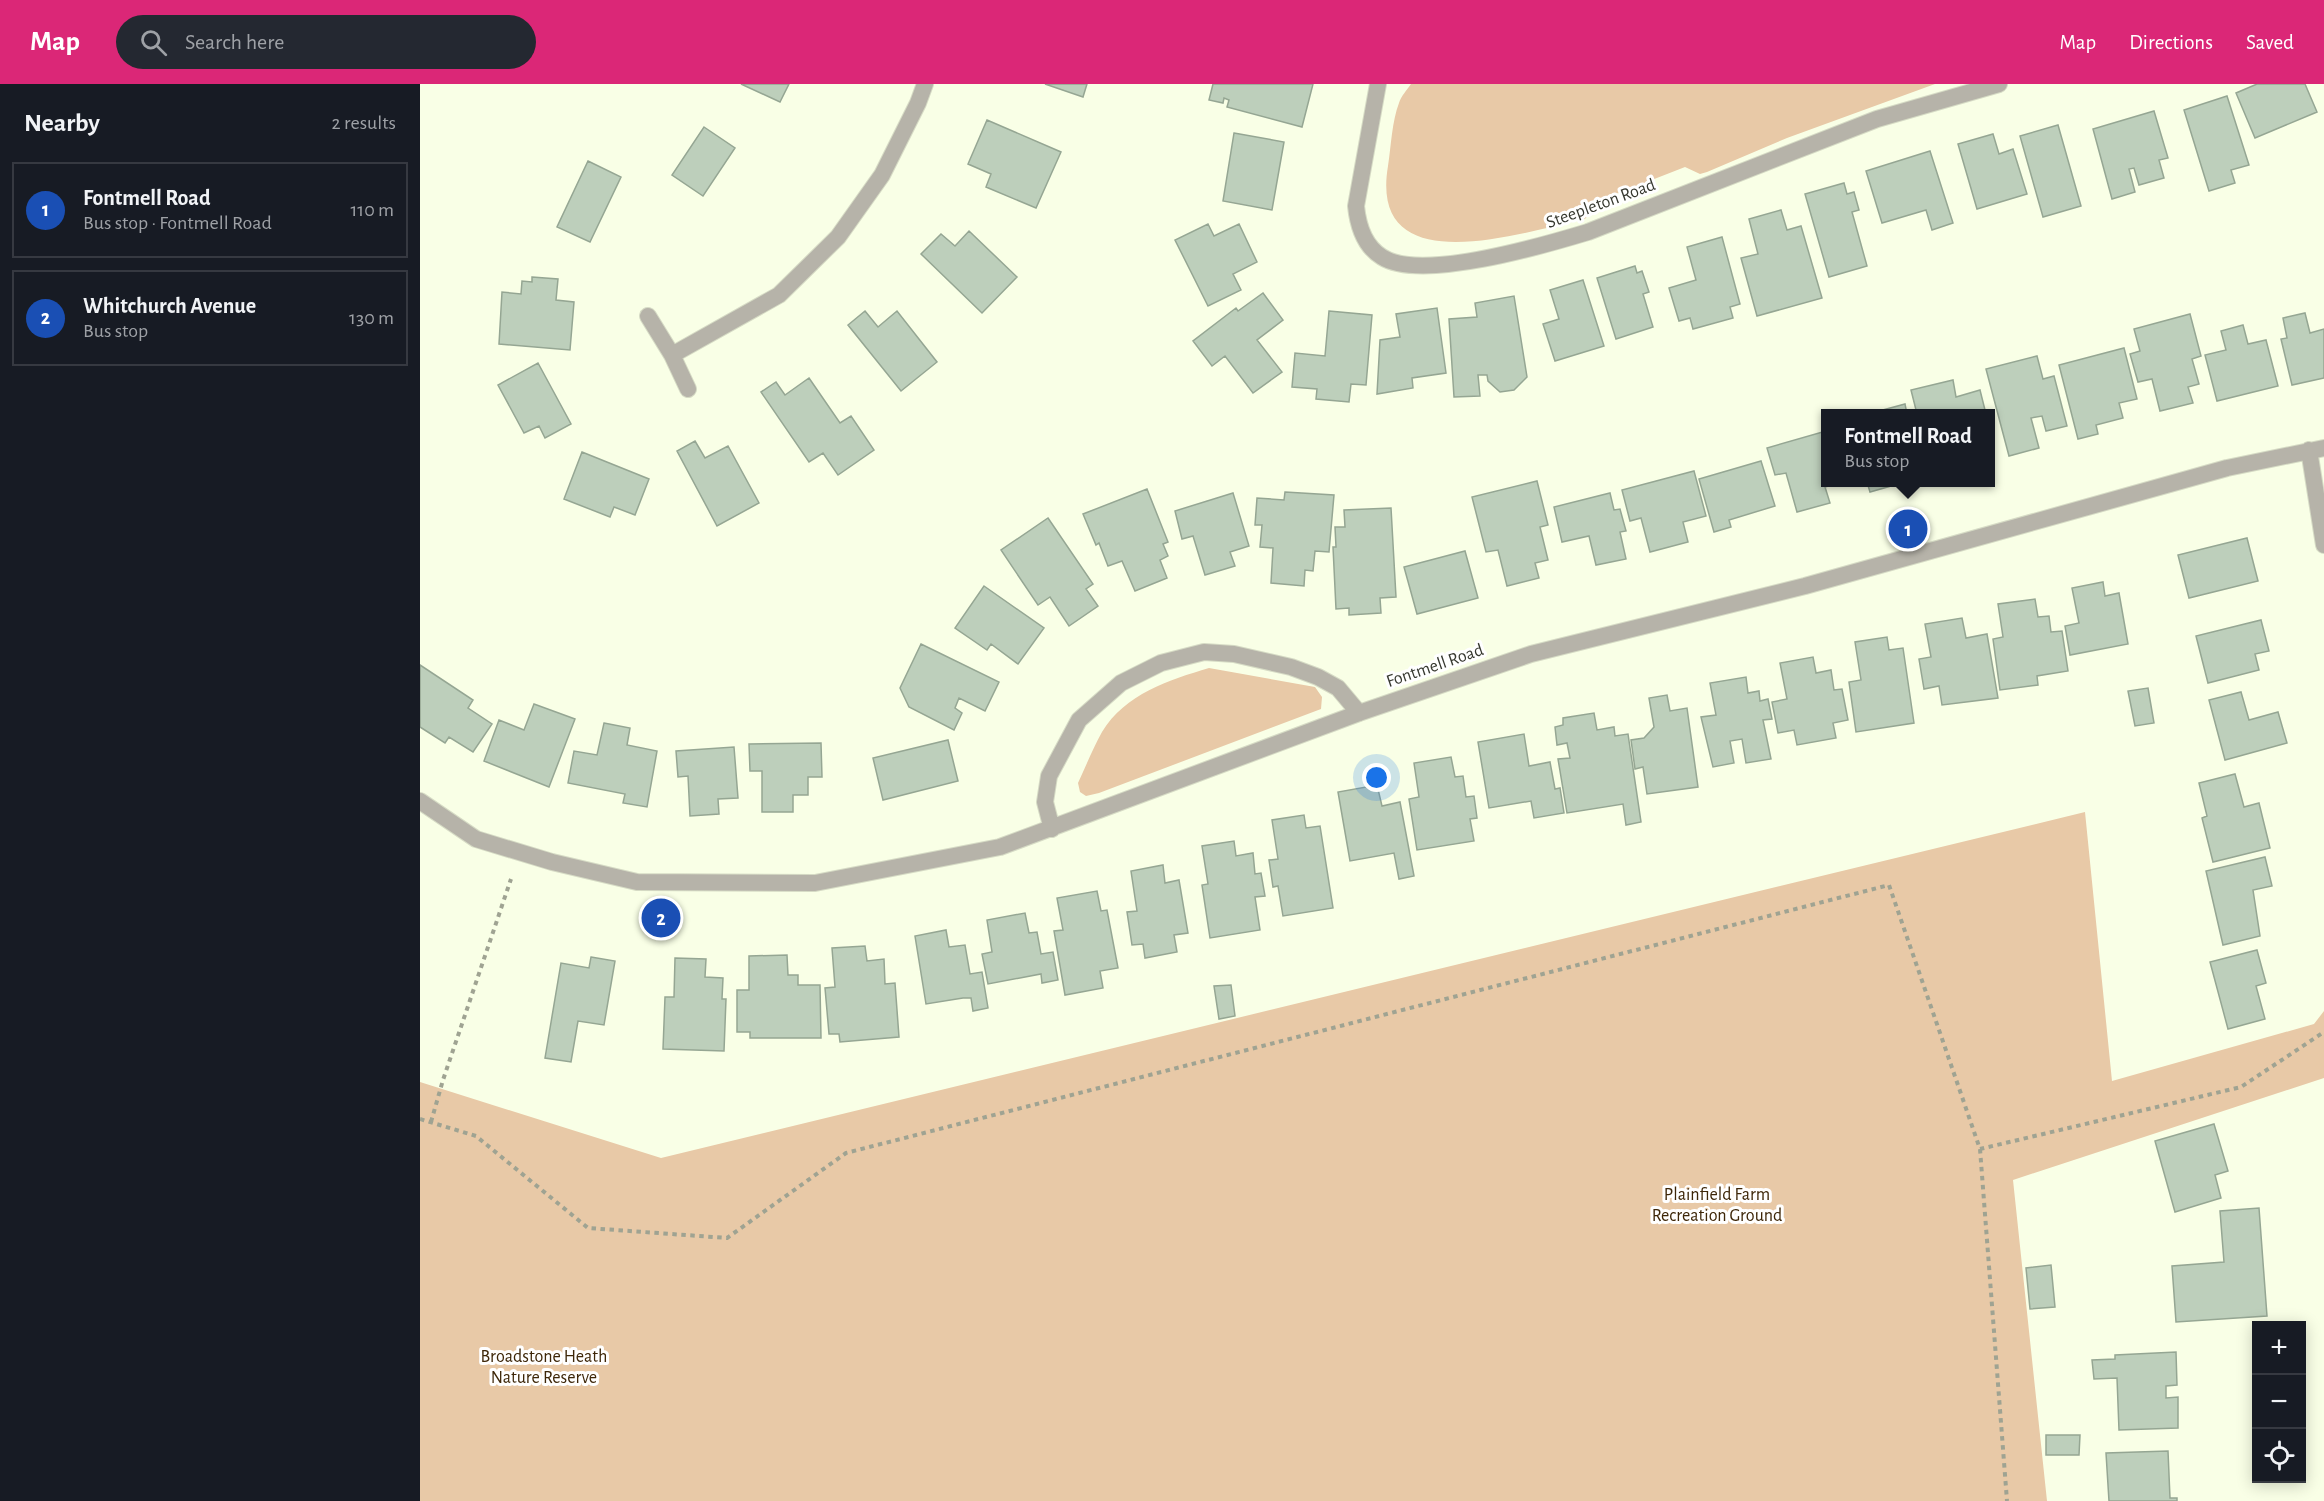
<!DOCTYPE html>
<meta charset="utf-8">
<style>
body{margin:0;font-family:"Alegreya Sans",sans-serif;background:#242831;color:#f1f3f6}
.controls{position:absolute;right:18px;bottom:18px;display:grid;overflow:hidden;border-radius:0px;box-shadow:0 3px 15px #0003}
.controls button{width:54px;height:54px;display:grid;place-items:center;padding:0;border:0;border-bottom:2px solid #363941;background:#171b24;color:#f1f3f6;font:30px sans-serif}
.you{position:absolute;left:957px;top:694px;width:21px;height:21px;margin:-15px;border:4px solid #fff;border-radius:50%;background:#1a73e8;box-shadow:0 0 0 9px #1a73e833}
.badge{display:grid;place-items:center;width:39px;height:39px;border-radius:50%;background:#db2777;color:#fff;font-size:20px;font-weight:700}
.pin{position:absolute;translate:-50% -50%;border:3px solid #fff;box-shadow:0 2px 6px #0006}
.popup{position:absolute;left:1401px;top:325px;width:174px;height:78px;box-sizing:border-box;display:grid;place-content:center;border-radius:0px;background:#171b24;filter:drop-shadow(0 2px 4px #0005);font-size:20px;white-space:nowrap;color:#9ea1a6}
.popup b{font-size:22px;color:#f1f3f6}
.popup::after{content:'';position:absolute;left:50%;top:100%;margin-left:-12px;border:12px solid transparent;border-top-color:#171b24}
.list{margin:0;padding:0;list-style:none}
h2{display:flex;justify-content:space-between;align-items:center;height:78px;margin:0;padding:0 24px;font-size:26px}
h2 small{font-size:20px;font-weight:400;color:#9ea1a6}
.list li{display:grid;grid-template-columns:39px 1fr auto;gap:18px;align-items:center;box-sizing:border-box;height:96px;margin:0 12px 12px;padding:0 12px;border:2px solid #363941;border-radius:0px}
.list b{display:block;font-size:22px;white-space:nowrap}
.list p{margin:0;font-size:20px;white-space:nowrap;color:#9ea1a6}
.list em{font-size:20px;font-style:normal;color:#9ea1a6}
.icon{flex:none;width:33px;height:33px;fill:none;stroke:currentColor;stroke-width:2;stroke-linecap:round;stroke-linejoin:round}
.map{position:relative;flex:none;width:1904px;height:1417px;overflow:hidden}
header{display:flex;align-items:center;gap:36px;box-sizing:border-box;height:84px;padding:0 30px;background:#db2777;color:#fff}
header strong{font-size:28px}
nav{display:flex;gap:33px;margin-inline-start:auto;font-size:21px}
.search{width:420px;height:54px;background:#242831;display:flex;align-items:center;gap:15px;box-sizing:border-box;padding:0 21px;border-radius:33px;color:#9ea1a6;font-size:22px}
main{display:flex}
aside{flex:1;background:#171b24}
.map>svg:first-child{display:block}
</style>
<header>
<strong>Map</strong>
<div class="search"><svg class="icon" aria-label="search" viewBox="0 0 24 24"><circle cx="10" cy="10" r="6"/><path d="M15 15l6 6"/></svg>Search here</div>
<nav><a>Map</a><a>Directions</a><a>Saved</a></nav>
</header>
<main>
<aside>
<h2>Nearby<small>2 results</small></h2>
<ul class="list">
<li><span class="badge" style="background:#1a4fb4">1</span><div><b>Fontmell Road</b><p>Bus stop · Fontmell Road</p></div><em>110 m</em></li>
<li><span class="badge" style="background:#1a4fb4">2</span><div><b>Whitchurch Avenue</b><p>Bus stop</p></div><em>130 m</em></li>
</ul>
</aside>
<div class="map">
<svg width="1904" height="1417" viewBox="0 0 1904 1417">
<rect width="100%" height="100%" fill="#f9ffe6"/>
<path fill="#e8c9a7" d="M991,0H1515L1367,54L1287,88L1280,90L1265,83L1178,117L1165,135C1103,148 948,201 968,82C971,62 972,37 979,19C981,12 987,6 991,0Z
M789,584L895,603L902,613L901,625L679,709L666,712L660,708L658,699C666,682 673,664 682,648C705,610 749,596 789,584Z
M1665,728L1692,997L1894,940L1904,927V994L1593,1096L1627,1417H0V998L241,1074Z"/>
<path fill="#bdcfbb" stroke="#95a693" stroke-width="1.5" d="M321,0H369L360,18Z
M625,0H667L663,13Z
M793,0H893L882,43L807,23L809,16L804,14L803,19L789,16Z
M1837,0H1885L1897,28L1835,54L1816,9Z
M1807,12L1829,81L1811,86L1815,99L1789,107L1764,26Z
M1734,27L1748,74L1739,76L1744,94L1719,101L1714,84L1709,85L1715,108L1692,115L1673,45Z
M567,36L641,68L616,124L566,103L571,90L548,80Z
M1638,41L1661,122L1623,133L1600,52Z
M284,43L315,64L283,112L252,91Z
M814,49L864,58L852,126L803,117Z
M1573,50L1579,70L1593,65L1607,110L1557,125L1538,60Z
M1510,67L1533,139L1512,146L1506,126L1462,139L1446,87Z
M168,77L201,93L170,158L137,143Z
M1424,99L1427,110L1434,108L1439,126L1432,128L1447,182L1409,193L1385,110Z
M1361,126L1367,146L1381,142L1402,214L1337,232L1321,174L1338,170L1329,135Z
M788,140L794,152L819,140L837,178L813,190L821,206L788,222L755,156Z
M549,147L597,193L562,229L501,170L521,150L535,162Z
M1302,153L1320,220L1310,223L1313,234L1273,245L1270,234L1259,237L1249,204L1276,196L1267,163Z
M1215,182L1217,189L1222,187L1229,208L1223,210L1233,243L1196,255L1177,194Z
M112,193L138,195L136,216L154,218L150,266L79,260L82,208L101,210L102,197L112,198Z
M1163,196L1184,262L1135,277L1123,240L1139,235L1130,206Z
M843,209L863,236L837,256L862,288L833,309L805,272L792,282L773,257L816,224L818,227Z
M1094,212L1107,293L1094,306L1080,308L1068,297L1067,291H1058L1060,312L1034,313L1029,235L1057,233L1055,219Z
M1017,224L1026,289L992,294L993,304L957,310L960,256L980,253L976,230Z
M445,227L458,243L477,227L517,278L481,307L428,241Z
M909,227L952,231L946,301L931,300L929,318L896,315L897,305L872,303L875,269L905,272Z
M1885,229L1890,249L1904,245V294L1872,301L1861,255L1867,254L1863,234Z
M1770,230L1781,272L1772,275L1779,300L1768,303L1773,319L1740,327L1732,295L1718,298L1710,270L1720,267L1714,245Z
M1823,241L1828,260L1846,256L1858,302L1797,317L1785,271L1806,266L1801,247Z
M1704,264L1717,315L1699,319L1703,334L1676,341L1678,350L1658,355L1639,281Z
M1617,272L1623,295L1634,292L1647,342L1626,347L1622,332L1611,334L1619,364L1589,372L1566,285Z
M118,279L151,340L125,354L119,342L104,349L78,301Z
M389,294L420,339L431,332L454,366L418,391L403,369L389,378L341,308L356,298L365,311Z
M1533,296L1536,313L1560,306L1566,330H1497L1491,306Z
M1485,320L1487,330H1448Z
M1406,347V398L1418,399L1405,403L1410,419L1377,428L1366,389L1355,391L1347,364Z
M275,357L285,374L308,362L339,419L297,442L257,367Z
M162,368L229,395L215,431L194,423L190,433L144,415Z
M1341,377L1355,422L1309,436L1311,443L1294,448L1279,395Z
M1274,387L1286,432L1263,438L1268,458L1230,468L1221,434L1210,437L1202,406Z
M1117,397L1128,441L1120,443L1128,476L1115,479L1119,494L1087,502L1078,466L1066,468L1052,413Z
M1447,398H1482V399L1450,408Z
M727,405L748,458L743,460L748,472L740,476L747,494L715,507L702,477L688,482L679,459L676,461L663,430Z
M865,408L914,411L909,468L895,467L893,487L885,486L884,502L851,499L853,464L840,463L842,441H835L837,414L864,416Z
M813,409L829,462L810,468L815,482L785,491L773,452L762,455L755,427Z
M1190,409L1194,426L1200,425L1206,447L1200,448L1206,475L1176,481L1169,452L1142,458L1134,423Z
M971,424L976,513L960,514L961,529L929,531V524L916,525L913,463H916L915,443H925L924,426Z
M628,434L673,500L666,505L678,522L649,542L630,513L618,521L581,466Z
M1827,454L1838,497L1769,514L1758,471Z
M1045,467L1058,514L997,530L984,483Z
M1683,498L1685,512L1699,509L1708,560L1650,571L1645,542L1659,539L1652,504Z
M564,502L624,544L598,580L571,560L567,566L535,544Z
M1615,515L1618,533L1629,532L1631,548L1642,547L1648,587L1617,592L1618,601L1580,606L1573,555L1583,553L1578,520Z
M1542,534L1546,554L1567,550L1578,614L1522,621L1519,602L1504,605L1499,575L1511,573L1505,540Z
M1841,536L1849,567L1835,570L1839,586L1788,599L1776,552Z
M1467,553L1469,566L1483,564L1494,639L1436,648L1429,598L1441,596L1435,558Z
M501,560L579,598L565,627L539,614L535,624L542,629L534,646L489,623L480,604Z
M1393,573L1396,589L1411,586L1414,606L1422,605L1428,636L1413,639L1416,654L1377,661L1374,646L1358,649L1352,618L1367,615L1360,579Z
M0,581L53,616L48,624L72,640L53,668L29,653L25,659L0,643Z
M1326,593L1328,609L1339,607L1340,617L1348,615L1352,635L1343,636L1351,675L1326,679L1322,655L1310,657L1314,679L1293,683L1281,633L1296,631L1290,599Z
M1728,604L1734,639L1715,642L1708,607Z
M1821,608L1829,636L1858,628L1867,659L1805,676L1789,616Z
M1247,611L1250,627L1267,624L1278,703L1227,710L1223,683L1215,685L1211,656L1224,654L1234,643L1229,614Z
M114,620L155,635L129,703L64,677L79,636L104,646Z
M1174,629L1177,646L1194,643L1195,652L1208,650L1221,738L1206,741L1203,720L1147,729L1138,675L1150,674L1147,659L1137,661L1135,643L1143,641V634Z
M184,639L210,644L207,661L237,667L227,723L203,719L205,710L148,699L154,667L177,671Z
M1104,650L1109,682L1130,678L1135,705L1140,704L1144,729L1114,734L1111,717L1069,724L1058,658Z
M528,656L538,697L463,716L453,674Z
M401,659L402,693H388V711H373V728H342V687H330L329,660Z
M314,663L318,714L298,715L299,730L270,732L268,692L258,693L256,667Z
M1031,673L1035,693L1043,692L1046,713L1054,712L1057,734L1050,735L1054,757L997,766L989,715L999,713L994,679Z
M1815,690L1824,723L1839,719L1850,764L1793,778L1782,734L1787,732L1779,699Z
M957,701L962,722L980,718L994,792L979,795L974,769L930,777L918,708Z
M884,731L886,744L900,742L913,824L863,832L858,802L853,803L849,776L858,775L852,736Z
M814,757L816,772L833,769L835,790L841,789L845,812L835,813L840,846L790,854L782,801L788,800L782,762Z
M1845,773L1852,802L1833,806L1840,852L1803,861L1786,787Z
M743,781L745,799L759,796L768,849L754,851L757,868L725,874L723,860L712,861L707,828L717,827L711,787Z
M677,807L681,827L687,826L698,884L680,887L683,904L645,911L634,847L643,846L637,814Z
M605,829L609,849L617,848L621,870L633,868L638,896L622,899L621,890L568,900L562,870L572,868L567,836Z
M526,846L529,863L545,861L550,890L562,888L568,924L553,927L551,914H543L506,920L495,852Z
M445,862L447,877L464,875L465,900L475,899L479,953L420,958L419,950H409L405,904L415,903L412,864Z
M1837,866L1846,899L1836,902L1845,935L1808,945L1790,878Z
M367,871L368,891H378V901H400L401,954H330V948H317V906H329V872Z
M171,873L195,877L184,941L158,937L151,978L125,974L141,879L169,884Z
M255,874L286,875L285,893L303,894L302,915H306L304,967L243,965L245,913H254Z
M811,901L815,932L799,935L794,902Z
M1794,1040L1808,1087L1795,1091L1801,1114L1755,1128L1735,1057Z
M1839,1124L1847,1232L1756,1238L1752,1182L1804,1178L1800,1127Z
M1631,1181L1635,1223L1610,1225L1606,1184Z
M1756,1268L1757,1301L1746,1302V1314L1758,1313V1344L1699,1346L1697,1294L1674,1295L1672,1276L1695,1275V1271Z
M1626,1351H1660L1659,1371H1626Z
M1748,1367L1750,1414H1757V1417H1689L1686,1369Z"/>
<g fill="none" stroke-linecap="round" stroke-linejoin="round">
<g stroke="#d6dbc5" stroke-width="18">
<path id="minor" d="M958,0L936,122C938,142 944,162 962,173C1001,198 1125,161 1168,148L1457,35L1579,0
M228,232L252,271L268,305
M252,271L359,211L418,153L462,91L498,19L505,0
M1889,366L1904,461
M0,717L56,755L132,778L217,798L395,799L580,763L939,629L1111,570L1385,502L1807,384L1904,364
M632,745L625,718L629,692L659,636L701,599L741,579L784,568L814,570L871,583L898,593L918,604L939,629"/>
</g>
<path stroke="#9fa392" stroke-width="4" stroke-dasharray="4.5 4.5" stroke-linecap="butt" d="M0,1035L56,1052L168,1144L307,1154L426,1069L1469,801L1560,1065L1821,1003L1904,948
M11,1038L23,996L91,795
M1560,1065L1587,1417"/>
<use href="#minor" stroke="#b6b3a9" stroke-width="16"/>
</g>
<g text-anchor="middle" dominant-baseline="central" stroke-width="6" stroke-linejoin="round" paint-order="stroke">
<g font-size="18" fill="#36382f" stroke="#fff">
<text transform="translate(1181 120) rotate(-20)">Steepleton Road</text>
<text transform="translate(1015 582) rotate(-19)">Fontmell Road</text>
</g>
<g font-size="18" fill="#3d2608" stroke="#fff">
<text x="1297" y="1111">Plainfield Farm<tspan x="1297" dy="21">Recreation Ground</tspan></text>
<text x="124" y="1273">Broadstone Heath<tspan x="124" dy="21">Nature Reserve</tspan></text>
</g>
</g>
</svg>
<div class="controls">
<button>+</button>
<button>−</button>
<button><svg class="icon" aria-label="locate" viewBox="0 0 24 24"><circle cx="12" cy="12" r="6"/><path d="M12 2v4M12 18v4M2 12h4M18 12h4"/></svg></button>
</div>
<div class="you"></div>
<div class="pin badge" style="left:1488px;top:445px;background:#1a4fb4">1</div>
<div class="popup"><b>Fontmell Road</b>Bus stop</div>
<div class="pin badge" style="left:241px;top:834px;background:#1a4fb4">2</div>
</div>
</main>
